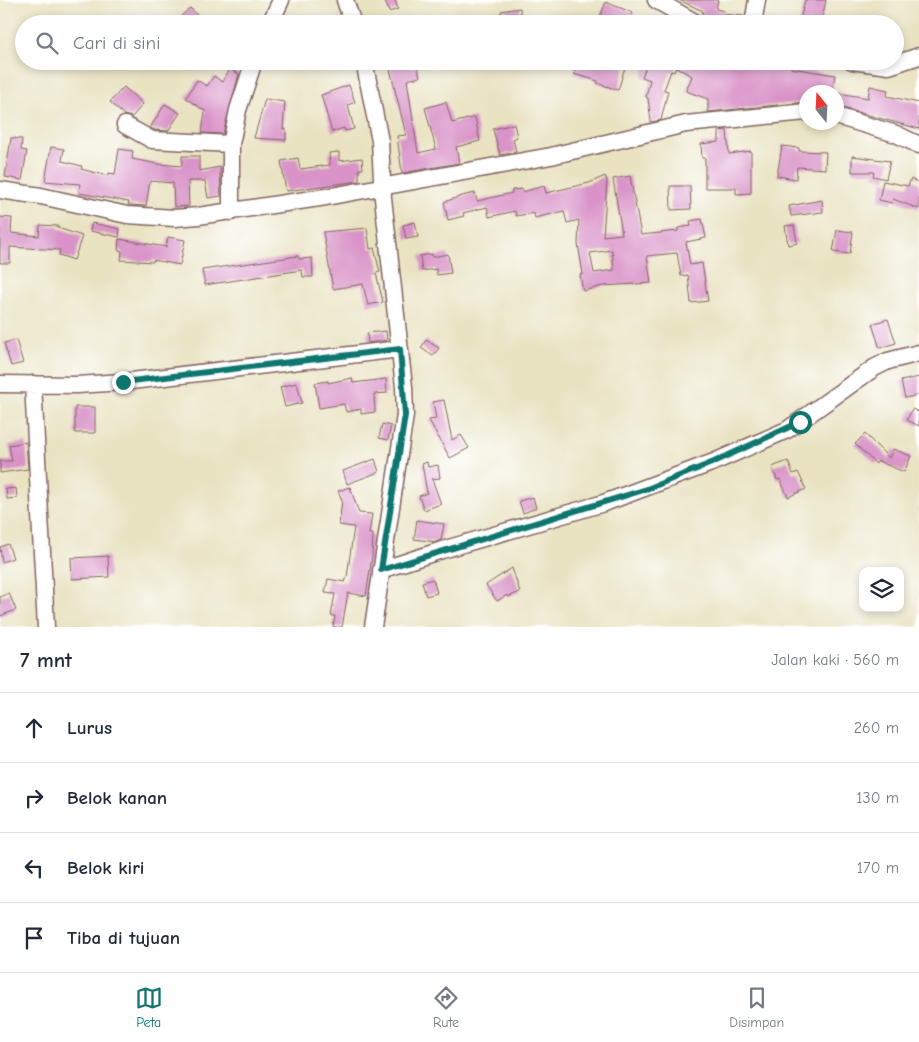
<!DOCTYPE html>
<html lang="id">
<meta charset="utf-8">
<style>
body{margin:0;font-family:"Comic Neue",sans-serif;background:#f2f2f3;color:#1f2937}
.controls{position:absolute;right:15px;bottom:15px;display:grid;overflow:hidden;border-radius:10px;box-shadow:0 2px 8px #0003}
.controls button{width:45px;height:45px;display:grid;place-items:center;padding:0;border:0;border-bottom:1px solid #e0e1e3;background:#fff;color:#1f2937;font:25px sans-serif}
.compass{position:absolute;left:799px;top:85px;width:45px;height:45px;border-radius:50%;background:#fff;box-shadow:0 2px 8px #0003;rotate:342deg}
.stop{position:absolute;width:15px;height:15px;margin:-11px;border:4px solid #0f766e;border-radius:50%;background:#fff}
.stop.end{background:#0f766e;border-color:#fff;box-shadow:0 1px 5px #0008}
.list{margin:0;padding:0;list-style:none}
h2{display:flex;justify-content:space-between;align-items:center;height:65px;margin:0;padding:0 20px;font-size:21px}
h2 small{font-size:16px;font-weight:400;color:#747a83}
.list li{display:grid;grid-template-columns:32px 1fr auto;gap:15px;align-items:center;box-sizing:border-box;height:70px;padding:0 20px;border-top:1px solid #e0e1e3}
.list b{display:block;font-size:19px;white-space:nowrap}
.list em{font-size:16px;font-style:normal;color:#747a83}
.icon{flex:none;width:28px;height:28px;fill:none;stroke:currentColor;stroke-width:2;stroke-linecap:round;stroke-linejoin:round}
.map{position:relative;flex:none;width:919px;height:627px;overflow:hidden}
.search{position:absolute;background:#fff;box-shadow:0 2px 8px #0003;left:15px;right:15px;top:15px;height:55px;display:flex;align-items:center;gap:12px;box-sizing:border-box;padding:0 18px;border-radius:28px;color:#747a83;font-size:19px}
.sheet{height:345px;background:#fff}
nav{display:flex;justify-content:space-around;align-items:center;box-sizing:border-box;height:70px;border-top:1px solid #e0e1e3;background:#fff;font-size:14px;color:#747a83}
nav a{display:grid;justify-items:center;gap:2px}
nav .on{color:#0f766e}
.map>svg:first-child{display:block}
</style>
<div class="map">
<svg width="919" height="627" viewBox="0 0 919 627">
<rect width="100%" height="100%" fill="#fff"/>
<filter id="ink" filterUnits="userSpaceOnUse"><feTurbulence type="fractalNoise" baseFrequency=".02" numOctaves="2"/><feDisplacementMap in="SourceGraphic" scale="10" xChannelSelector="R" yChannelSelector="G"/><feConvolveMatrix kernelMatrix="1 2 1 2 8 2 1 2 1" color-interpolation-filters="sRGB"/></filter>
<filter id="wash" filterUnits="userSpaceOnUse"><feTurbulence type="fractalNoise" baseFrequency=".0096" numOctaves="4" result="noise"/><feDisplacementMap in="SourceGraphic" scale="20" xChannelSelector="R" yChannelSelector="G"/><feGaussianBlur stdDeviation="1.12" result="paint"/><feColorMatrix in="noise" values="0 0 0 0 0 0 0 0 0 0 0 0 0 0 0 0 0 1.4 0 .05"/><feComposite in="paint" operator="in"/></filter>
<g filter="url(#wash)">
<rect width="100%" height="100%" fill="#e9e3c2"/>
<g id="blocks">
<path fill="#d993c8" fill-rule="evenodd" d="M385,0H395L398,9L389,12Z
M679,0H718L716,9L724,11L723,14L743,16L742,24H728L704,17L702,15L703,11Z
M805,0H826L821,24H799Z
M606,2L633,13L628,24H597Z
M190,8L206,24H183L178,19Z
M520,8L522,24H503L501,11Z
M388,61H416L420,77L407,80L418,153L436,149L425,108L446,102L452,123L475,117L480,141L456,147L459,163L402,173L397,136L406,135Z
M578,61H627L618,90L597,83L598,81L574,74Z
M648,61H780L792,64L791,68L835,75L832,92H806V102L708,112V99L686,91L692,76L676,67L674,72L671,71L664,90L668,91L661,120L651,122L648,98L646,97L650,80L642,77Z
M230,69L239,74L223,134L202,133L205,111L186,98L197,80L207,86L214,76L222,82Z
M349,85L355,102L348,105L354,129L345,131L344,128L332,132L321,95Z
M870,86L888,90L887,96L919,103V129L836,106L838,93L868,98Z
M124,87L143,104L132,117L124,115L110,102Z
M265,99L285,102L283,129H286V140L254,138Z
M165,104L180,113L168,131L155,130L150,128Z
M514,124L517,137L513,139L516,152L500,155L493,129Z
M727,130L729,154L751,151V193L736,194V188H705V158H702L701,144L719,142V131Z
M11,138L22,139L21,150L27,151L22,180L5,177Z
M782,146L799,148V151L826,152L825,169L797,167L796,179L777,176Z
M51,147L64,149L62,161L82,166L81,169L108,176L109,173L115,174L119,149L133,151L132,159L158,164L182,166V156H199V171L220,167L221,196L208,198L205,181H188L189,206L174,207L173,183L150,181L146,206L128,205L129,202L79,193L80,184L45,181Z
M339,152V161L362,158L363,169H359V181L286,191L281,161L298,158L300,169L330,165L329,153Z
M852,156L890,161L886,179L873,176L874,172H852Z
M605,176L607,181L603,236L622,234L613,179L630,176L641,235L678,231V228L691,226L690,221L702,219L706,238L686,242L690,265L702,263L708,301L691,303L688,275L681,276L677,253L647,256L651,283L603,286L583,291L580,275L583,274L578,244L579,220L567,223L564,211L535,218L534,213L516,216L515,211L489,217L487,207L463,213L464,216L448,220L444,202L462,196L475,193L477,201L512,193V190L522,189V192L544,186L546,193L589,183ZM612,250L614,270L594,273L590,253Z
M911,179L919,183V209L893,199L892,203L879,200L883,181L908,186Z
M670,186H690L691,209L671,210Z
M822,200L823,212L791,216L789,206Z
M0,217L12,218L11,233L39,236L40,225L58,226V228L82,236L74,260L59,255L60,250L10,247V263H0Z
M415,222L418,237L406,239L403,225Z
M92,223L120,229L119,237L90,231Z
M794,225L797,243L788,245L785,226Z
M367,228L370,249L374,248L380,272L376,273L383,302L368,305L363,284L333,289L323,232Z
M837,230L853,232L850,254L833,252Z
M168,237L185,240L180,265L153,260V262L121,260L122,251L118,250L119,239L166,247Z
M432,254V257L448,254L451,273L437,275L436,269L422,271L420,256Z
M298,256L299,259L312,258L313,277H303L302,270L205,285L202,270Z
M888,319L896,343L880,348L872,324Z
M386,331L387,340L368,343L367,333Z
M16,340L23,363L11,366L4,343Z
M426,340L439,348L433,356L421,348Z
M919,377V395L905,398L901,381Z
M352,378L353,383L386,379L387,393L374,394L375,412L361,414V409L346,412L344,404L319,408L315,383L328,381V383Z
M297,383L302,403L285,407L280,387Z
M444,400L452,440L461,435L469,448L450,458L429,420L436,419L433,402Z
M75,407H95V433H75Z
M912,409L919,412V426L907,420Z
M382,424L391,426L388,440L379,438Z
M865,434L889,458L893,449L911,456L904,472L878,461L876,464L855,444Z
M26,442L28,469L0,473V461H12L9,445Z
M375,459L379,472L347,484L343,471Z
M788,461L793,474L798,472L806,489L788,497L780,479L777,480L772,467Z
M427,462L428,467L438,465L440,478L432,479L441,504L424,510L419,496L427,493L422,464Z
M350,487L359,513L372,514L369,534H373L372,557L366,596L348,593L342,627H333L335,616H331L335,594L325,593L328,579L345,582L347,577L354,527L339,525L342,500L338,491Z
M16,488L17,498L7,499L6,489Z
M533,497L536,508L523,513L519,501Z
M417,520L444,524L441,540L436,542L414,539Z
M8,544L13,558L2,562L0,547Z
M108,556L109,577L72,579L71,558Z
M512,568L520,592L508,597L507,595L497,601L486,585Z
M433,579L437,593L426,596L422,582Z
M9,593L16,610L0,616V597Z"/>
</g>
</g>
<g filter="url(#ink)">
<use href="#blocks" fill-opacity="0" stroke="#826460" stroke-width="1"/>
<g fill="none" stroke-linecap="round" stroke-linejoin="round">
<g stroke="#826460" stroke-width="19">
<path id="minor" d="M345,0L353,24
M656,0L698,24
M270,24L281,0
M753,24L757,0
M364,61L380,141L383,198L404,387L405,415L373,627
M852,61L889,66L919,56
M836,116L896,134L919,145
M125,125L152,140L231,144
M0,190L41,196L127,215L175,218L198,216L326,197L551,156L686,124L806,112
M231,212V144L238,110L254,61
M0,384L77,385L123,382L400,349
M33,384L46,627
M381,570L442,550L604,503L714,462L787,430L874,368L888,361L919,353"/>
</g>
<use href="#minor" stroke="#fff" stroke-width="16"/>
</g>
</g>
<g fill="none" stroke-linecap="round" stroke-linejoin="round" filter="url(#ink)">
<path stroke="#0f766e" stroke-width="6" d="M123,382L400,349L405,415L381,570L647,489L714,462L800,422"/>
</g>
</svg>
<div class="controls">
<button><svg class="icon" aria-label="layers" viewBox="0 0 24 24"><path d="M12 4l9 5-9 5-9-5zM3 14l9 5 9-5"/></svg></button>
</div>
<svg class="compass" viewBox="-18 -18 36 36"><path d="M0-13l5 13h-10z" fill="#e53935"/><path d="M0 13l5-13h-10z" fill="#747a83"/></svg>
<div class="stop" style="left:800px;top:422px"></div>
<div class="stop end" style="left:123px;top:382px"></div>
<div class="search"><svg class="icon" aria-label="search" viewBox="0 0 24 24"><circle cx="10" cy="10" r="6"/><path d="M15 15l6 6"/></svg>Cari di sini</div>
</div>
<section class="sheet">
<h2>7 mnt<small>Jalan kaki · 560 m</small></h2>
<ul class="list">
<li><svg class="icon" aria-label="ahead" viewBox="0 0 24 24"><path d="M12 20V5M6 11l6-6 6 6"/></svg><div><b>Lurus</b></div><em>260 m</em></li>
<li><svg class="icon" aria-label="right" viewBox="0 0 24 24"><path d="M7 20v-9h11M14 6l5 5-5 5"/></svg><div><b>Belok kanan</b></div><em>130 m</em></li>
<li><svg class="icon" aria-label="left" viewBox="0 0 24 24"><path d="M17 20v-9H6M10 6l-5 5 5 5"/></svg><div><b>Belok kiri</b></div><em>170 m</em></li>
<li><svg class="icon" aria-label="arrive" viewBox="0 0 24 24"><path d="M6 21V4h12l-3 4 3 4H6"/></svg><div><b>Tiba di tujuan</b></div></li>
</ul>
</section>
<nav>
<a class="on"><svg class="icon" aria-label="map" viewBox="0 0 24 24"><path d="M3 6l6-2 6 2 6-2v14l-6 2-6-2-6 2zM9 4v14M15 6v14"/></svg>Peta</a>
<a><svg class="icon" aria-label="directions" viewBox="0 0 24 24"><path d="M12 3l9 9-9 9-9-9zM9 14v-3h6M13 9l2 2-2 2"/></svg>Rute</a>
<a><svg class="icon" aria-label="saved" viewBox="0 0 24 24"><path d="M7 4h10v16l-5-4-5 4z"/></svg>Disimpan</a>
</nav>
